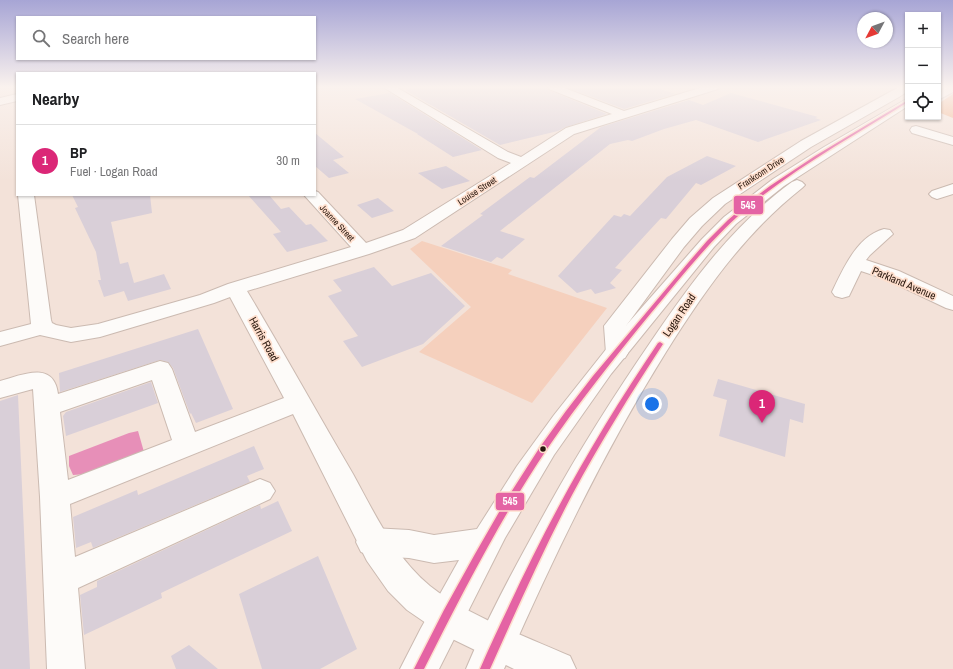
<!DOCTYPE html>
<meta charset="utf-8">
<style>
body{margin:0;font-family:"Archivo Narrow",sans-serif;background:#f2f2f2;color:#202124}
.controls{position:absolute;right:12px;top:12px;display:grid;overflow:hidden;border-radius:0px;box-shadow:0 1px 3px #0004}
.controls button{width:36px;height:36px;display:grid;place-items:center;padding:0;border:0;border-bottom:1px solid #e0e0e0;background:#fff;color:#202124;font:20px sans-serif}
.compass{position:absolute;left:857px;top:12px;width:36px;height:36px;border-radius:50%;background:#fff;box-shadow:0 1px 3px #0004;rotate:229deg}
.you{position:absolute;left:652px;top:404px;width:14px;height:14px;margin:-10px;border:3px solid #fff;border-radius:50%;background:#1a73e8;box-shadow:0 0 0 6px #1a73e833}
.badge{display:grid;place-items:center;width:26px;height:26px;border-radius:50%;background:#db2777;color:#fff;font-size:13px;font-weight:700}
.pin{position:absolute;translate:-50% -33px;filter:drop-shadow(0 1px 2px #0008)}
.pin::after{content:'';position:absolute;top:21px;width:14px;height:12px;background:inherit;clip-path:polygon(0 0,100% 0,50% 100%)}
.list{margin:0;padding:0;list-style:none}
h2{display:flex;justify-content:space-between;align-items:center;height:52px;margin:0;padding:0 16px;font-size:17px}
h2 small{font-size:13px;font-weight:400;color:#757577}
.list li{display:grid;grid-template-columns:26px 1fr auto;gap:12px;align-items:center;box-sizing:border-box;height:72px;padding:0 16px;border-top:1px solid #e0e0e0}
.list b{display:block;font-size:15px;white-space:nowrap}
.list p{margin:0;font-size:13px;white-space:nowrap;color:#757577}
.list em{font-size:13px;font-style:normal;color:#757577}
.icon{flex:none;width:22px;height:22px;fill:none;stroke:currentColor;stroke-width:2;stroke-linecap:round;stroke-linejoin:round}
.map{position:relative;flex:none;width:953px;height:669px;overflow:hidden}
.search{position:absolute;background:#fff;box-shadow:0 1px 3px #0004;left:16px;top:16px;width:300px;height:44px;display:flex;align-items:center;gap:10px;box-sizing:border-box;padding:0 14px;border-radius:0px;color:#757577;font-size:15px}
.panel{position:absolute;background:#fff;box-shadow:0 1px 3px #0004;left:16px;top:72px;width:300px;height:124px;border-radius:0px}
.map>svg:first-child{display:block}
</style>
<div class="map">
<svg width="953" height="669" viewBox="0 0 953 669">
<rect width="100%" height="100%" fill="#f3e2d9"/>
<path fill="#f5d0bd" d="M422,241L512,270L508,274L607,308L532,403L419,352L471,307L410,249Z"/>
<path fill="#f2ad82" d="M953,94V118L938,112V104Z"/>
<path fill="#e78fb8" d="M138,431L144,452L86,474L73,475L69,466V456L129,433Z"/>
<path fill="#d9cfd8" d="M424,87H547L548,90L607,114L566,127L558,131L500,145L405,90Z
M566,87H655L675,94L624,109Z
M390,93L482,150L453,157L417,134H418L355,99Z
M731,93L818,117L815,118L821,120L758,142L696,120L664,129L632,141L628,140L610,144L500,231L525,239L502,259L497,257L491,262L441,246L483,215L480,214L530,177L534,178L601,127L689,100L703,105Z
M315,133L344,157L333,160L349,173L329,178L315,166Z
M707,156L736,166L701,185L696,183L666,219L661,218L615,268L622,270L610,283L616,288L595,294L591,289L577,293L558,276L614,215L621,217L624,214L630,216L667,177Z
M446,166L470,181L442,189L418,173Z
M72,195H150L152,213L111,222L120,264L128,262L134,283L164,274L171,289L128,301L124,291L104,297L98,280H101L96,252L75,208L78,207Z
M248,195H269L281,209L289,207L306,225L311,224L328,241L287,252L273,234L281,232Z
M378,198L394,211L372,218L357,205Z
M374,267L392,286L431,273L465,306L423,344L362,367L343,341L358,336L328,296L342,291L333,280Z
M198,329L233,409L196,423L191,413L190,414L173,368L168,362L160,360L60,392L59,373Z
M718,379L805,404L803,423L790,419L785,457L719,436L727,400L713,396Z
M151,382L158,403L66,436L63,416L66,412Z
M18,395L30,669H0V401Z
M254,446L264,469L247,476L250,482L93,548L91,542L76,548L73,517L137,490L138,495Z
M278,501L292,531L161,593L162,598L84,635L80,595L97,587V581L260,505L261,509Z
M318,556L357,649L320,669H262L239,594Z
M189,645L218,669H176L171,656Z"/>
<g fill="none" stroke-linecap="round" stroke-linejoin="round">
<g stroke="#cbbab1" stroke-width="2">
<path id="minor" d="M383,87H396L508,152L521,157L566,128L612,114L549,89L548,87H562L624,111L703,87H719L718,89L574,134L415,238L369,254L247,291C283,351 317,413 353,474C375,514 394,556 430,586C466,615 527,637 570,656L576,669H514L442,634L407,610L388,591L367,561L293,414L70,504L75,557L260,479L270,483L275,491L270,499L78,588L85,669H47L40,497L33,389L0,398V381C22,375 54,360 58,394L160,361L168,363L172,369L195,432L284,398L230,297L214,303L100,337L71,342L40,335L0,346V332L31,324L18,195H34L51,320L52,323L56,325L71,328L98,324L200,295L228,284L351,247L304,195H315V191L318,192L366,243L403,230L511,163L498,158ZM152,380L172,440L68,480L60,412Z
M899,87H908V91L899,97L811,147L725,204L702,226L684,247L626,326L628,353L625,358L617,360L609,358L606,353L604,326L672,239L690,218L713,198L801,141Z
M916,126L953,137V145L912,133L910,130L912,127Z
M953,184V194L937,199L932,197L929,194L932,191Z
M884,229L890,230L893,234L870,255L866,260L899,271L953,296V310L946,308L885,279L861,271L849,296L842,298L835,296L832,292C843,269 857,236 884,229Z"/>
</g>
<g stroke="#cbbab1" stroke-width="2">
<path id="major" d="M946,87H953V92L938,100V92Z
M908,98V106L784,186L736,224L714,247L611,374L554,455L505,538L439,669H400L421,628L459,560L434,563L409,558L372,556L361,552L356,542L361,532L372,528L409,530L434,535L477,529L517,466L554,415L615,338L702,239L724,217L773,179L824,147Z
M797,180L802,182L805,185L802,188C744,234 705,290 666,352C603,453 552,560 504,669H466C489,613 519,560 548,507C580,449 615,394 652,340C693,280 733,225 792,182Z"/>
</g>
<g stroke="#cbbab1" stroke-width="2">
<path id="highway" d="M17,94V101L0,105V98Z"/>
</g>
<use href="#minor" fill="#fdfbf9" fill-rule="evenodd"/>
<use href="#major" fill="#fdfbf9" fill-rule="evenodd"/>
<use href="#highway" fill="#fdfbf9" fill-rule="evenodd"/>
<g stroke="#fedfce" stroke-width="3">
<path id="bus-1" d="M908,100V102C855,135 800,165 752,204C713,236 683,275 651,313C615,357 579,402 547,449C500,519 462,594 424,669H414L444,610L475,554L506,500L540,447L566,411L593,376L688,263L707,241L728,220L749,202L770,186L815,156Z
M660,342L663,344C631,393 600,443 572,495C542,552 516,611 490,669H480C489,648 499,627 509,606C552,513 601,427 658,343Z"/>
</g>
<use href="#bus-1" fill="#e463a4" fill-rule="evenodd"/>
</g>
<linearGradient id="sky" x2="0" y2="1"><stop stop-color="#a7a5d5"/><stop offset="0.48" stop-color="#faf2ee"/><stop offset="1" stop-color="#faf2ee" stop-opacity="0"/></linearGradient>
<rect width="953" height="181" fill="url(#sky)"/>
<circle fill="#28160c" stroke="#fedfce" stroke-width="1.5" cx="543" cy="449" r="3.5"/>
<g text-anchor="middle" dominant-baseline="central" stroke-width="3.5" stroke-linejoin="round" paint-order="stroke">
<g font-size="9" fill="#28160c" stroke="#fedfce">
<text transform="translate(761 173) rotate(-33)">Frankcom Drive</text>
<text transform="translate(477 191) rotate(-33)">Louise Street</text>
<text transform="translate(337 223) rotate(47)">Joanne Street</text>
</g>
<g font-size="11" fill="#28160c" stroke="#fedfce">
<text transform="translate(904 283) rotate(23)">Parkland Avenue</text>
<text transform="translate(679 315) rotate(-56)">Logan Road</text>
<text transform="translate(264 339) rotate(61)">Harris Road</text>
</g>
</g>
<g stroke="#fedfce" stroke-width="1.5">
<rect x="733" y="195" width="31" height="20" rx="4" fill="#e463a4"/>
<rect x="495" y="492" width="30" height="19" rx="4" fill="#e463a4"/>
</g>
<g font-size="11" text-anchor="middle" font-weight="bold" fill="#fff">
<text x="748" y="209">545</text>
<text x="510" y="505">545</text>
</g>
</svg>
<div class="controls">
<button>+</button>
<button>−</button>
<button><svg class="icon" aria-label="locate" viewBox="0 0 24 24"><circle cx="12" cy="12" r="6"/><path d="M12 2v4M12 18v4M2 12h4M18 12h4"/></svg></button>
</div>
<svg class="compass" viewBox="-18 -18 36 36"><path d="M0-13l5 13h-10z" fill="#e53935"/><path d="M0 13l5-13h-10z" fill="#757577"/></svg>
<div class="you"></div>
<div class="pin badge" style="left:762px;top:423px">1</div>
<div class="search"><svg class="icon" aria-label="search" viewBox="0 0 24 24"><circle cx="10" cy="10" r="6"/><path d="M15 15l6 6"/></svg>Search here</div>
<section class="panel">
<h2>Nearby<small></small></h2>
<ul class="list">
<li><span class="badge">1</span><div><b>BP</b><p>Fuel · Logan Road</p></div><em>30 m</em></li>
</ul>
</section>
</div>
